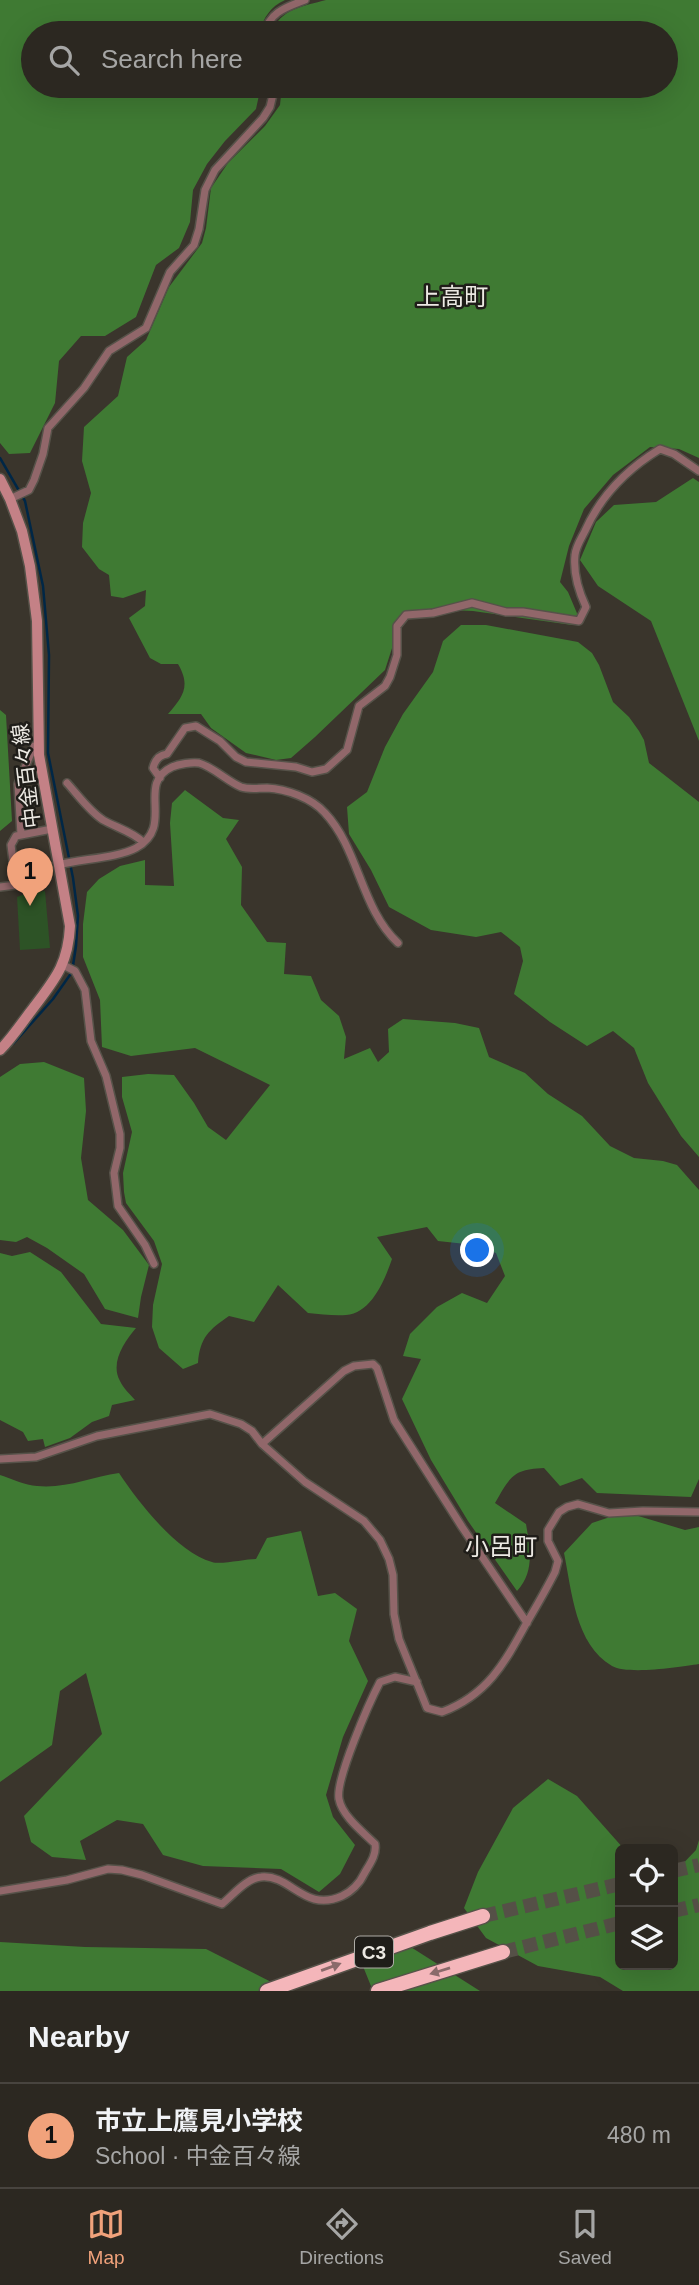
<!DOCTYPE html>
<meta charset="utf-8">
<style>
body{margin:0;font-family:Helvetica,"Noto Sans JP",sans-serif;background:#38342e;color:#f1f3f6}
.controls{position:absolute;right:21px;bottom:21px;display:grid;overflow:hidden;border-radius:10px;box-shadow:0 7px 28px #0002}
.controls button{width:63px;height:63px;display:grid;place-items:center;padding:0;border:0;border-bottom:2px solid #48443f;background:#2c2821;color:#f1f3f6;font:35px sans-serif}
.you{position:absolute;left:478px;top:1251px;width:24px;height:24px;margin:-18px;border:5px solid #fff;border-radius:50%;background:#1a73e8;box-shadow:0 0 0 10px #1a73e833}
.badge{display:grid;place-items:center;width:46px;height:46px;border-radius:50%;background:#f1a27b;color:#111;font-size:23px;font-weight:700}
.pin{position:absolute;translate:-50% -58px;filter:drop-shadow(0 2px 4px #0008)}
.pin::after{content:'';position:absolute;top:37px;width:24px;height:21px;background:inherit;clip-path:polygon(0 0,100% 0,50% 100%)}
.list{margin:0;padding:0;list-style:none}
h2{display:flex;justify-content:space-between;align-items:center;height:91px;margin:0;padding:0 28px;font-size:30px}
h2 small{font-size:23px;font-weight:400;color:#a6a6a5}
.list li{display:grid;grid-template-columns:46px 1fr auto;gap:21px;align-items:center;box-sizing:border-box;height:105px;padding:0 28px;border-top:2px solid #48443f}
.list b{display:block;font-size:26px;white-space:nowrap}
.list p{margin:0;font-size:23px;white-space:nowrap;color:#a6a6a5}
.list em{font-size:23px;font-style:normal;color:#a6a6a5}
.icon{flex:none;width:38px;height:38px;fill:none;stroke:currentColor;stroke-width:2;stroke-linecap:round;stroke-linejoin:round}
.map{position:relative;flex:none;width:699px;height:1991px;overflow:hidden}
.search{position:absolute;background:#2c2821;box-shadow:0 7px 28px #0002;left:21px;right:21px;top:21px;height:77px;display:flex;align-items:center;gap:18px;box-sizing:border-box;padding:0 24px;border-radius:38px;color:#a6a6a5;font-size:26px}
.sheet{height:196px;background:#2c2821}
nav{display:flex;justify-content:space-around;align-items:center;box-sizing:border-box;height:98px;border-top:2px solid #48443f;background:#2c2821;font-size:19px;color:#a6a6a5}
nav a{display:grid;justify-items:center;gap:4px}
nav .on{color:#f1a27b}
.map>svg:first-child{display:block}
</style>
<div class="map">
<svg width="699" height="1991" viewBox="0 0 699 1991">
<rect width="100%" height="100%" fill="#3a352c"/>
<path fill="#2d5326" d="M45,891L50,948L20,950L17,897L27,893Z"/>
<path fill="#3f7a33" d="M0,0H285C270,7 264,17 259,33H33V86H261L256,109L225,141L207,164L193,190L190,222L179,248L156,265L136,317L105,336H81L59,361L55,403L30,453L9,454L0,443Z
M326,0H699V458L679,449L650,447L613,475L584,509L569,546L560,582L568,592L579,618L572,625L473,611L450,610L430,618L402,617L385,670L315,737L291,758L276,760L246,753L211,728L201,714H168C183,697 191,686 178,664H161L150,658L129,618L145,606L146,590L123,598L111,596L109,575L99,569L82,547L83,523L91,493L82,461L84,427L118,396L127,357L146,340L169,287L202,243L206,228L211,188L228,163L265,126L280,105L282,86H666V33H272C279,9 304,6 326,0Z
M693,478L699,482V741L651,621L598,586L580,560L596,522L614,505L656,502Z
M461,625H486L578,642L592,653L599,665L613,702L629,717L639,731L644,740L649,763L699,802V1157L681,1136L648,1083L634,1048L613,1031L587,1046L550,1022L514,994L523,961L520,947L501,932L476,937L431,930L389,907L371,870L349,834L347,807L367,792L385,747L403,714L433,672L443,641Z
M0,710L6,715L12,821L0,831Z
M185,790L223,818L239,820L226,839L242,867L241,905L267,942L286,943L284,974L311,976L321,1000L339,1016L346,1037L344,1059L370,1048L378,1062L389,1052L388,1029L403,1019L455,1023L479,1028L489,1057L525,1073L548,1094L582,1116L610,1146L634,1158L663,1161L677,1165L699,1190V1479L691,1497L597,1493L582,1478L560,1486L544,1468C512,1469 510,1478 495,1503L526,1524C530,1548 535,1572 517,1591L468,1521L431,1460L402,1399L421,1359L403,1356L410,1334L437,1307L462,1293L487,1303L505,1276L496,1253L475,1245L438,1241L427,1227L377,1237L392,1259C385,1279 372,1313 346,1315C334,1316 320,1314 308,1313L278,1285L254,1322L229,1316C209,1330 200,1337 198,1363L183,1369L159,1348L152,1327L153,1305L162,1264L154,1241L126,1203L124,1192L123,1173L132,1132L122,1097V1077L148,1074L174,1075L194,1103L208,1127L226,1140L270,1085L195,1048L131,1056L102,1047L100,1000L83,957V924L87,892L99,879L120,866L145,860V885L174,886L170,823L172,803Z
M44,1062L84,1078L86,1111L81,1158L88,1200L123,1230L149,1265L141,1297L138,1318L105,1309L84,1274L47,1248L27,1237L16,1242L0,1240V1077L20,1064Z
M30,1252L61,1272L101,1324L136,1328C124,1342 110,1363 120,1381C123,1388 130,1394 135,1400L112,1405L109,1416L92,1422L70,1438L45,1447L43,1439L28,1441L23,1432L0,1420V1253L12,1256Z
M119,1473C139,1503 177,1552 212,1562C221,1565 245,1559 256,1559L267,1538L301,1531L318,1596L335,1593L357,1609L349,1641L368,1681L343,1737L326,1795L333,1817L355,1845L340,1874L319,1892L281,1869L203,1866L163,1855L143,1824L117,1820L80,1841L86,1860L52,1857L31,1842L24,1816L102,1734L86,1673L60,1691L52,1745L0,1782V1475C12,1479 25,1485 37,1486C65,1489 92,1477 119,1473Z
M625,1512L685,1530L699,1527V1664C680,1667 628,1675 612,1666C575,1644 572,1592 564,1553L592,1523Z
M548,1779L577,1796L624,1849H620V1965H673V1874L696,1850L699,1840V1991H623L600,1977L538,1966L486,1938L464,1908L478,1872L513,1808Z
M395,1937L480,1991H373L358,1954Z
M0,1942L85,1947L206,1949L289,1991H0Z"/>
<g fill="none" stroke-linecap="round" stroke-linejoin="round">
<path stroke="#002746" stroke-width="2.5" d="M0,458L25,501L43,586L49,655L48,753L73,878L78,916L76,946L72,972L53,999L13,1044"/>
<path stroke="#555047" stroke-width="14" stroke-dasharray="14 7" stroke-linecap="butt" d="M673,1871L699,1865
M673,1911L699,1905
M483,1916L620,1884
M503,1952L620,1923"/>
<g stroke="#565249" stroke-width="10">
<path id="street" d="M265,33C269,12 287,7 305,0
M10,499L29,490L34,480L43,454L48,428L84,388L109,351L146,328L170,272L194,245L199,229L205,190L215,170L263,118L270,107L275,86
M160,778L153,768C155,760 159,755 167,754L185,728L196,726L220,741L236,757L246,762L296,767L312,772L326,769L347,750L359,706L385,686L390,677L397,655V626L406,615L433,613L472,603L506,612H523L579,621L586,607C578,590 573,574 575,555C576,546 581,539 585,531C601,495 627,469 660,449L674,454L699,471
M67,783C78,795 89,811 103,820C117,828 131,831 143,842
M21,835L18,784L34,746H38
M58,865C80,859 118,858 136,848C176,826 135,784 172,767C179,764 192,762 199,763C213,767 227,781 241,787C250,790 258,788 267,788C286,789 312,798 325,813C359,849 361,909 398,943
M0,887L16,885L11,845L16,836L52,829
M63,965L75,971L85,990L91,1041L106,1076L120,1134V1148L114,1173L118,1206L145,1245L154,1264
M262,1444L344,1371L354,1366L373,1364L377,1368L394,1420L462,1527L527,1623
M0,1459L36,1457L97,1436L210,1414L241,1424L252,1431L262,1444L305,1482L364,1521L380,1540L389,1559L393,1575L394,1614L399,1639L427,1708L442,1712C487,1695 504,1664 526,1624C536,1607 546,1590 555,1572L558,1561L548,1541V1530L559,1512L567,1507L578,1504L609,1513L643,1511L699,1512
M0,1891L67,1880L108,1869L122,1870L142,1875L222,1904C233,1895 247,1878 261,1877C291,1874 304,1913 342,1896C351,1892 360,1883 364,1874C369,1865 377,1855 375,1844C363,1832 342,1816 339,1799C335,1780 370,1701 380,1682L395,1677L417,1682"/>
</g>
<g stroke="#565249" stroke-width="13">
<path id="secondary" d="M0,479L10,499L22,531L30,566L37,621L39,755L70,926C68,966 54,980 31,1011C21,1024 12,1038 0,1050"/>
</g>
<g stroke="#565249" stroke-width="17">
<path id="highway" d="M267,1991L430,1933L483,1916
M378,1991L503,1952"/>
</g>
<use href="#street" stroke="#91676a" stroke-width="7"/>
<use href="#secondary" stroke="#c48186" stroke-width="10"/>
<use href="#highway" stroke="#f4b6ba" stroke-width="14"/>
</g>
<defs><path id="oneway-solid" d="M-6-.8H1V-3.2L6.5 0L1 3.2V.8H-6Z" transform="scale(1.75)"/></defs>
<g fill="#8a6a6a">
<use href="#oneway-solid" transform="translate(331 1967) rotate(-20)"/>
<use href="#oneway-solid" transform="translate(440 1971) rotate(163)"/>
</g>
<g text-anchor="middle" dominant-baseline="central" stroke-width="5" stroke-linejoin="round" paint-order="stroke">
<rect fill="#1f1d19" stroke="#aeaca6" stroke-width="2" x="355" y="1936.5" width="38" height="31" rx="5"/>
<g font-size="19" font-weight="bold" fill="#ece9e3">
<text x="374" y="1952">C3</text>
</g>
<g font-size="21" fill="#ece9e3" stroke="#1f1d19">
<text transform="translate(26 776) rotate(-97)">中金百々線</text>
</g>
<g font-size="24" fill="#ece9e3" stroke="#1f1d19">
<text x="452" y="296">上高町</text>
<text x="501" y="1546">小呂町</text>
</g>
</g>
</svg>
<div class="controls">
<button><svg class="icon" aria-label="locate" viewBox="0 0 24 24"><circle cx="12" cy="12" r="6"/><path d="M12 2v4M12 18v4M2 12h4M18 12h4"/></svg></button>
<button><svg class="icon" aria-label="layers" viewBox="0 0 24 24"><path d="M12 4l9 5-9 5-9-5zM3 14l9 5 9-5"/></svg></button>
</div>
<div class="you"></div>
<div class="pin badge" style="left:30px;top:906px">1</div>
<div class="search"><svg class="icon" aria-label="search" viewBox="0 0 24 24"><circle cx="10" cy="10" r="6"/><path d="M15 15l6 6"/></svg>Search here</div>
</div>
<section class="sheet">
<h2>Nearby<small></small></h2>
<ul class="list">
<li><span class="badge">1</span><div><b>市立上鷹見小学校</b><p>School · 中金百々線</p></div><em>480 m</em></li>
</ul>
</section>
<nav>
<a class="on"><svg class="icon" aria-label="map" viewBox="0 0 24 24"><path d="M3 6l6-2 6 2 6-2v14l-6 2-6-2-6 2zM9 4v14M15 6v14"/></svg>Map</a>
<a><svg class="icon" aria-label="directions" viewBox="0 0 24 24"><path d="M12 3l9 9-9 9-9-9zM9 14v-3h6M13 9l2 2-2 2"/></svg>Directions</a>
<a><svg class="icon" aria-label="saved" viewBox="0 0 24 24"><path d="M7 4h10v16l-5-4-5 4z"/></svg>Saved</a>
</nav>
